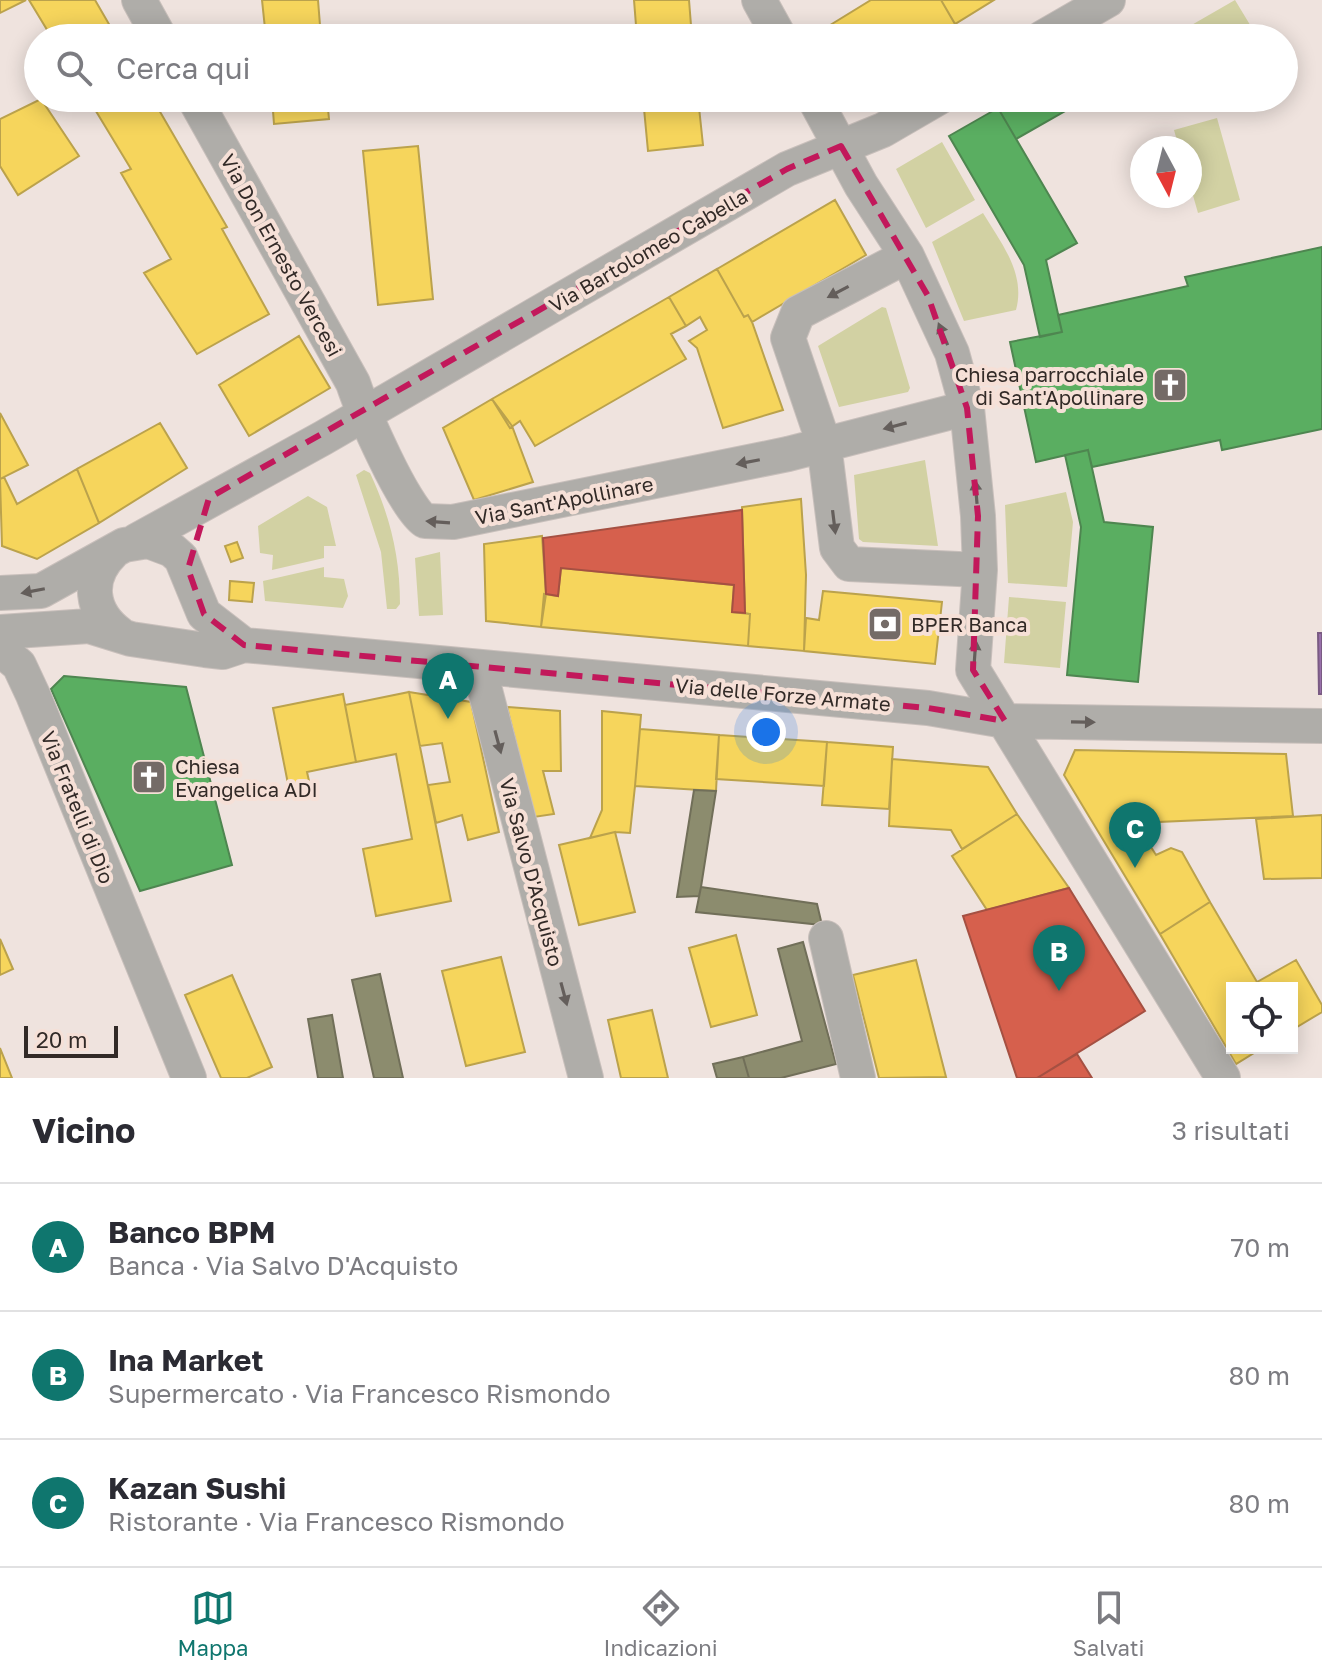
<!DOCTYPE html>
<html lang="it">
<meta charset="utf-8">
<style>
body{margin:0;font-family:"Golos Text",sans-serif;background:#f2f2f3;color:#2b2b33}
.controls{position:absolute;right:24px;bottom:24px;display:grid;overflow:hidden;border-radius:0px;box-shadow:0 4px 20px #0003}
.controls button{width:72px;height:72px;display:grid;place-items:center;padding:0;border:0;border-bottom:2px solid #e1e1e2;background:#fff;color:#2b2b33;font:40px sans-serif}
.compass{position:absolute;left:1130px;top:136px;width:72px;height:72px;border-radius:50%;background:#fff;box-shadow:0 4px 20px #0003;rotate:173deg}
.scale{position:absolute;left:24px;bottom:20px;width:94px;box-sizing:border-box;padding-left:8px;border:4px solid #322a27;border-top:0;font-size:22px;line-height:28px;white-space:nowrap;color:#322a27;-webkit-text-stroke:6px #f6e0d7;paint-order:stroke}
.you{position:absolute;left:766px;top:732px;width:28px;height:28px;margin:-20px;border:6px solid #fff;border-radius:50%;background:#1a73e8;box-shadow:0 0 0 12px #1a73e833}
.badge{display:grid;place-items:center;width:52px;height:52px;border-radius:50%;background:#0f766e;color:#fff;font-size:26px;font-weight:700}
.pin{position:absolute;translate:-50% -66px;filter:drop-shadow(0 2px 4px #0008)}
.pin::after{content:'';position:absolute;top:42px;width:28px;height:24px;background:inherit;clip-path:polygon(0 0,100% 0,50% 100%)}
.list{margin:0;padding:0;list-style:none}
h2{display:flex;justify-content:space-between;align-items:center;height:104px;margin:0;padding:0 32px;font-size:34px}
h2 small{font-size:26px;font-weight:400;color:#7c7c81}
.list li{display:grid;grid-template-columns:52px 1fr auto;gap:24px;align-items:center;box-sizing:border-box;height:128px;padding:0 32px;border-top:2px solid #e1e1e2}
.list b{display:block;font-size:30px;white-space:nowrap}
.list p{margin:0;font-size:26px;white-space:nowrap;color:#7c7c81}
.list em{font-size:26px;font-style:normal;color:#7c7c81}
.icon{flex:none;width:44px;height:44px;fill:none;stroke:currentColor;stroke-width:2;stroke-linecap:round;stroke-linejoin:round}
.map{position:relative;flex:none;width:1322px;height:1078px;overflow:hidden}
.search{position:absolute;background:#fff;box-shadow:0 4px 20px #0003;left:24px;right:24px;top:24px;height:88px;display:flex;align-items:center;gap:20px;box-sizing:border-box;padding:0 28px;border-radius:44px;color:#7c7c81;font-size:30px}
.sheet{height:488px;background:#fff}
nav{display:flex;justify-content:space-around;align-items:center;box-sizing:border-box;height:112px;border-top:2px solid #e1e1e2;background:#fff;font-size:22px;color:#7c7c81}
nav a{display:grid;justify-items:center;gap:4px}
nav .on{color:#0f766e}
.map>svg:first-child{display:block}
</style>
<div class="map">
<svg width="1322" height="1078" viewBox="0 0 1322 1078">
<rect width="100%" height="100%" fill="#efe3de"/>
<path fill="#d2d1a3" d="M1235,0L1258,38H1169Z
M1217,118L1240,200L1198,213L1190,185V148H1179L1174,130Z
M942,142L975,200L926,228L896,169Z
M983,213C1001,243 1026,273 1016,310L964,321L932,242Z
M882,307L886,308L910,388L908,392L839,407L818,346Z
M925,460L938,546L863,542L859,539L854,475Z
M364,470L370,473C390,516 400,556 400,604L396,609H387L381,552L356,475Z
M1066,492L1073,522L1067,587L1008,583L1005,505Z
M308,496L327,507L336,546H324V558L272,570L273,555L260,553L258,526Z
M440,552L443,615L419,616L415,558Z
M324,567V577L344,579L348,596L343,608L265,601L263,581Z
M1009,597L1066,602L1060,668L1004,663Z"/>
<path fill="#f6d55c" stroke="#bba24c" stroke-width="2" d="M0,0H26L0,13Z
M29,0H95L117,38H52Z
M262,0H318L321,38H266Z
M634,0H689L692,38H637Z
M871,0H941L955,24L931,38H834L827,27Z
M941,0H994L955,24Z
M88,98H152L227,227L222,229L269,314L197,354L144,273L171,259L121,173L131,169Z
M272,98H327L329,119L274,124Z
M643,98H698L703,145L648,151Z
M41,99L79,156L18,195L0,166V119Z
M418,146L433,299L378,305L363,151Z
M835,200L866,255L752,322L748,315L744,317L717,269Z
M717,269L744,317L748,315L752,322L783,410L723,428L697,348L689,341L707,330L700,317L686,326L669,297Z
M669,297L686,326L671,334L686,359L535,446L520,421L510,428L492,399Z
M299,336L330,388L249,436L219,385Z
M492,399L512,426L533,482L474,500L443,428Z
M0,413L28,465L0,479Z
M160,423L187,468L99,523L77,469Z
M77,469L99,523L37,559L2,546L0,479L4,477L17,504Z
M801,499L806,575L804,651L748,646L750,614L745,613L742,507Z
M542,536L546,594L541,627L486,621L484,544Z
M237,542L243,558L231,562L225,546Z
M561,568L734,585L732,612L750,614L748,646L541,627L544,594L558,596Z
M230,581L254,583L252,602L229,600Z
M823,591L942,602L935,664L804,651L806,618L819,620Z
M409,692L471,702L499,832L468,840L462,815L436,823L428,785L450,782L442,743L420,746Z
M409,692L451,901L376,916L363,849L412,839L396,754L356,762L345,705Z
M343,694L356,762L307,772L311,790L290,794L273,708Z
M507,707L560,711L561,771H543L554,814L534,817Z
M602,711L641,715L635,786L630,833L615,832L590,838L602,810Z
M640,729L719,735L716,791L635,786Z
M719,735L827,742L824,786L716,779Z
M827,742L893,747L889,809L822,805Z
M1075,750L1286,754L1293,816L1136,823L1156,855L1171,848L1182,852L1210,902L1160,934L1064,775Z
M892,759L988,767L1017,814L962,849L951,830L889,826Z
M1017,814L1069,888L987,910L952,856Z
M1322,815V878L1264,879L1256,819Z
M615,832L635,912L579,925L559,845Z
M1210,902L1257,982L1296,960L1322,1005V1012L1292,1030V988H1232V1048H1262L1236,1064L1160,934Z
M736,935L757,1015L711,1027L689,948Z
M0,939L13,969L0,975Z
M501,957L525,1052L466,1066L442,971Z
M916,960L946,1077L879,1078L853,975Z
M232,975L272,1067L247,1078H221L185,995Z
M652,1010L668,1078H621L608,1020Z
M0,1048L12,1078H0Z"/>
<path fill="#d6604d" stroke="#a55042" stroke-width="2" d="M742,510L745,613L732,612L734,585L561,568L558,596L546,594L543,538Z
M1069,888L1145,1011L1037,1078H1017L963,916Z
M1077,1054L1092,1078H1037Z"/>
<path fill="#9970ab" stroke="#7a5b83" stroke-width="2" d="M1318,633H1322V694H1319Z"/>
<path fill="#5aae61" stroke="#4e8650" stroke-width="2" d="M1016,98H1088L1016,139L998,108Z
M998,108L1077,243L1046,260L1062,332L1040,337L1024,265L949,136Z
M1322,247V429L1222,450L1220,440L1092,467L1088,450L1036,462L1010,342L1062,332L1058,315L1188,286L1185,277Z
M1088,450L1104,522L1153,527L1138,682L1067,675L1081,527L1065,455Z
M64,676L186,687L232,865L140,891L51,689Z"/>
<path fill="#8c8c6e" stroke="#716f59" stroke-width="2" d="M694,790L716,791L701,887L699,896L677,897Z
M701,887L817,904L822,925L696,912Z
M803,942L836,1064L781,1078H749L743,1057L802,1041L778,949Z
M380,974L403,1078H374L352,980Z
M332,1015L343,1078H318L308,1019Z
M743,1057L749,1078H717L713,1064Z"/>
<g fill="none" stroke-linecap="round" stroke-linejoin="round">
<g stroke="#c8bfbb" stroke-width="36">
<path id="minor" d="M139,0L160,38
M759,0L780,38
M1042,38L1108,0
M194,98L353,383C362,410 404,508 425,521L453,522L788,454L967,408
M814,98L861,185L907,256L952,353L967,408L978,516L980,570L973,670L1223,1078
M907,256L798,313L788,338L824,444L837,548L849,564L980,570
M136,541L323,438L787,169L883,130L938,98
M113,552C86,578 90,612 120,634
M0,593L41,591L124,545L148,541L172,550L181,558L204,614L244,645
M0,632L89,626L131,639L205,650L223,652L244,645L928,708L1005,721L1322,726
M0,649L19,665L33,695L189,1078
M479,667L586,1078
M826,938L858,1078"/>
</g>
<use href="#minor" stroke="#afada9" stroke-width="34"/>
</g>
<defs><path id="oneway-solid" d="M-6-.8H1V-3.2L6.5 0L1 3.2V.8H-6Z" transform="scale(2)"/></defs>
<g fill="#645e5b">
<use href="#oneway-solid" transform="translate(838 292) rotate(152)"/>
<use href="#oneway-solid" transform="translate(943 334) rotate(-113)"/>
<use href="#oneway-solid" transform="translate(895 426) rotate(165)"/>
<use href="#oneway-solid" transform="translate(748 462) rotate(169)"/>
<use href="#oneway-solid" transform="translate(976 492) rotate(-95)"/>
<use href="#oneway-solid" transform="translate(438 522) rotate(-176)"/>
<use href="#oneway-solid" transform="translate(834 522) rotate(83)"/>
<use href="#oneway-solid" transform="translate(33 591) rotate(169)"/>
<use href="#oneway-solid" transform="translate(975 652) rotate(-86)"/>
<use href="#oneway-solid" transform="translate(1083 722) rotate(1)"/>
<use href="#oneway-solid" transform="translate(498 742) rotate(75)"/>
<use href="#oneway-solid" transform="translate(564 994) rotate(75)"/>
</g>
<path fill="none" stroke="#c2185b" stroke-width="6" stroke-dasharray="16 10" stroke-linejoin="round" d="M841,146L928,296L967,408L978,516L973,670L1005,721L928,708L244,645L204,614L188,569L209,498L787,169Z"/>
<defs>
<g id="church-square" transform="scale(1.8)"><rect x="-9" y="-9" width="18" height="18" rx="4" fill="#746b67" stroke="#f6e0d7"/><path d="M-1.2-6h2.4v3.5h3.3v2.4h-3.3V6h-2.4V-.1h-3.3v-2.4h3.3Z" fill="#fff"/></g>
<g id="bank-square" transform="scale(1.8)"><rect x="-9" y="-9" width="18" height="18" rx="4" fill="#746b67" stroke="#f6e0d7"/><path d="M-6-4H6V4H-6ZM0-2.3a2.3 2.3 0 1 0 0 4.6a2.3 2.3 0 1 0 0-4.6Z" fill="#fff"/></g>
</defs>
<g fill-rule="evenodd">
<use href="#church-square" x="1170" y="385"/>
<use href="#bank-square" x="885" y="624"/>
<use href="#church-square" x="149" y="777"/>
</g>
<g text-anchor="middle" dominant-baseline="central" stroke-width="8" stroke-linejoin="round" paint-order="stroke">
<g font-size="20" fill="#322a27" stroke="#f6e0d7">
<text transform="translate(648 250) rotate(-30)">Via Bartolomeo Cabella</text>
<text transform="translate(282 255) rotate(61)">Via Don Ernesto Vercesi</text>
<text transform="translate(564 500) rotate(-11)">Via Sant'Apollinare</text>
<text transform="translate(783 694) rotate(5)">Via delle Forze Armate</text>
<text transform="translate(78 807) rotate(68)">Via Fratelli di Dio</text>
<text transform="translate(532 872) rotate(75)">Via Salvo D'Acquisto</text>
</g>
<g font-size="20" fill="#322a27" stroke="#f6e0d7" text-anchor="start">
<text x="1144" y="374" text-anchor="end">Chiesa parrocchiale<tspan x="1144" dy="23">di Sant'Apollinare</tspan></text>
<text x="911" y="624">BPER Banca</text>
<text x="175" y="766">Chiesa<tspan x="175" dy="23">Evangelica ADI</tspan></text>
</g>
</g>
</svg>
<div class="controls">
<button><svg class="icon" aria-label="locate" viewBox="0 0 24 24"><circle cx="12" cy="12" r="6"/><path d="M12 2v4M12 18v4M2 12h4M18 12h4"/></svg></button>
</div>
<svg class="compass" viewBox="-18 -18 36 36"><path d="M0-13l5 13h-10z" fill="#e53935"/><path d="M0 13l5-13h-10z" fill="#7c7c81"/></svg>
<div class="scale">20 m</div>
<div class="you"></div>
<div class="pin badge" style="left:448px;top:719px">A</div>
<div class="pin badge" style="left:1059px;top:991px">B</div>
<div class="pin badge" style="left:1135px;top:868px">C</div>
<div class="search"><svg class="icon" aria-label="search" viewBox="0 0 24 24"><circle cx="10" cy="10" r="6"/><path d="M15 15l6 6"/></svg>Cerca qui</div>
</div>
<section class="sheet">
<h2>Vicino<small>3 risultati</small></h2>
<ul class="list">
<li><span class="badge">A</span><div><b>Banco BPM</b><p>Banca · Via Salvo D'Acquisto</p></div><em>70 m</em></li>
<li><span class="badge">B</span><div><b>Ina Market</b><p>Supermercato · Via Francesco Rismondo</p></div><em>80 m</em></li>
<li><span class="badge">C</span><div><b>Kazan Sushi</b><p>Ristorante · Via Francesco Rismondo</p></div><em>80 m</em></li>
</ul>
</section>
<nav>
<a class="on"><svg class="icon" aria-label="map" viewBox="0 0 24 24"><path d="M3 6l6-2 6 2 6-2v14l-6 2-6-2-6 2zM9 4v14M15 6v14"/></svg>Mappa</a>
<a><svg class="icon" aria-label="directions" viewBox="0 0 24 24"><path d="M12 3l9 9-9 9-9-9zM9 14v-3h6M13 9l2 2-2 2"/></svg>Indicazioni</a>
<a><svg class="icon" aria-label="saved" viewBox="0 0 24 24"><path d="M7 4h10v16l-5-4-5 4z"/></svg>Salvati</a>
</nav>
